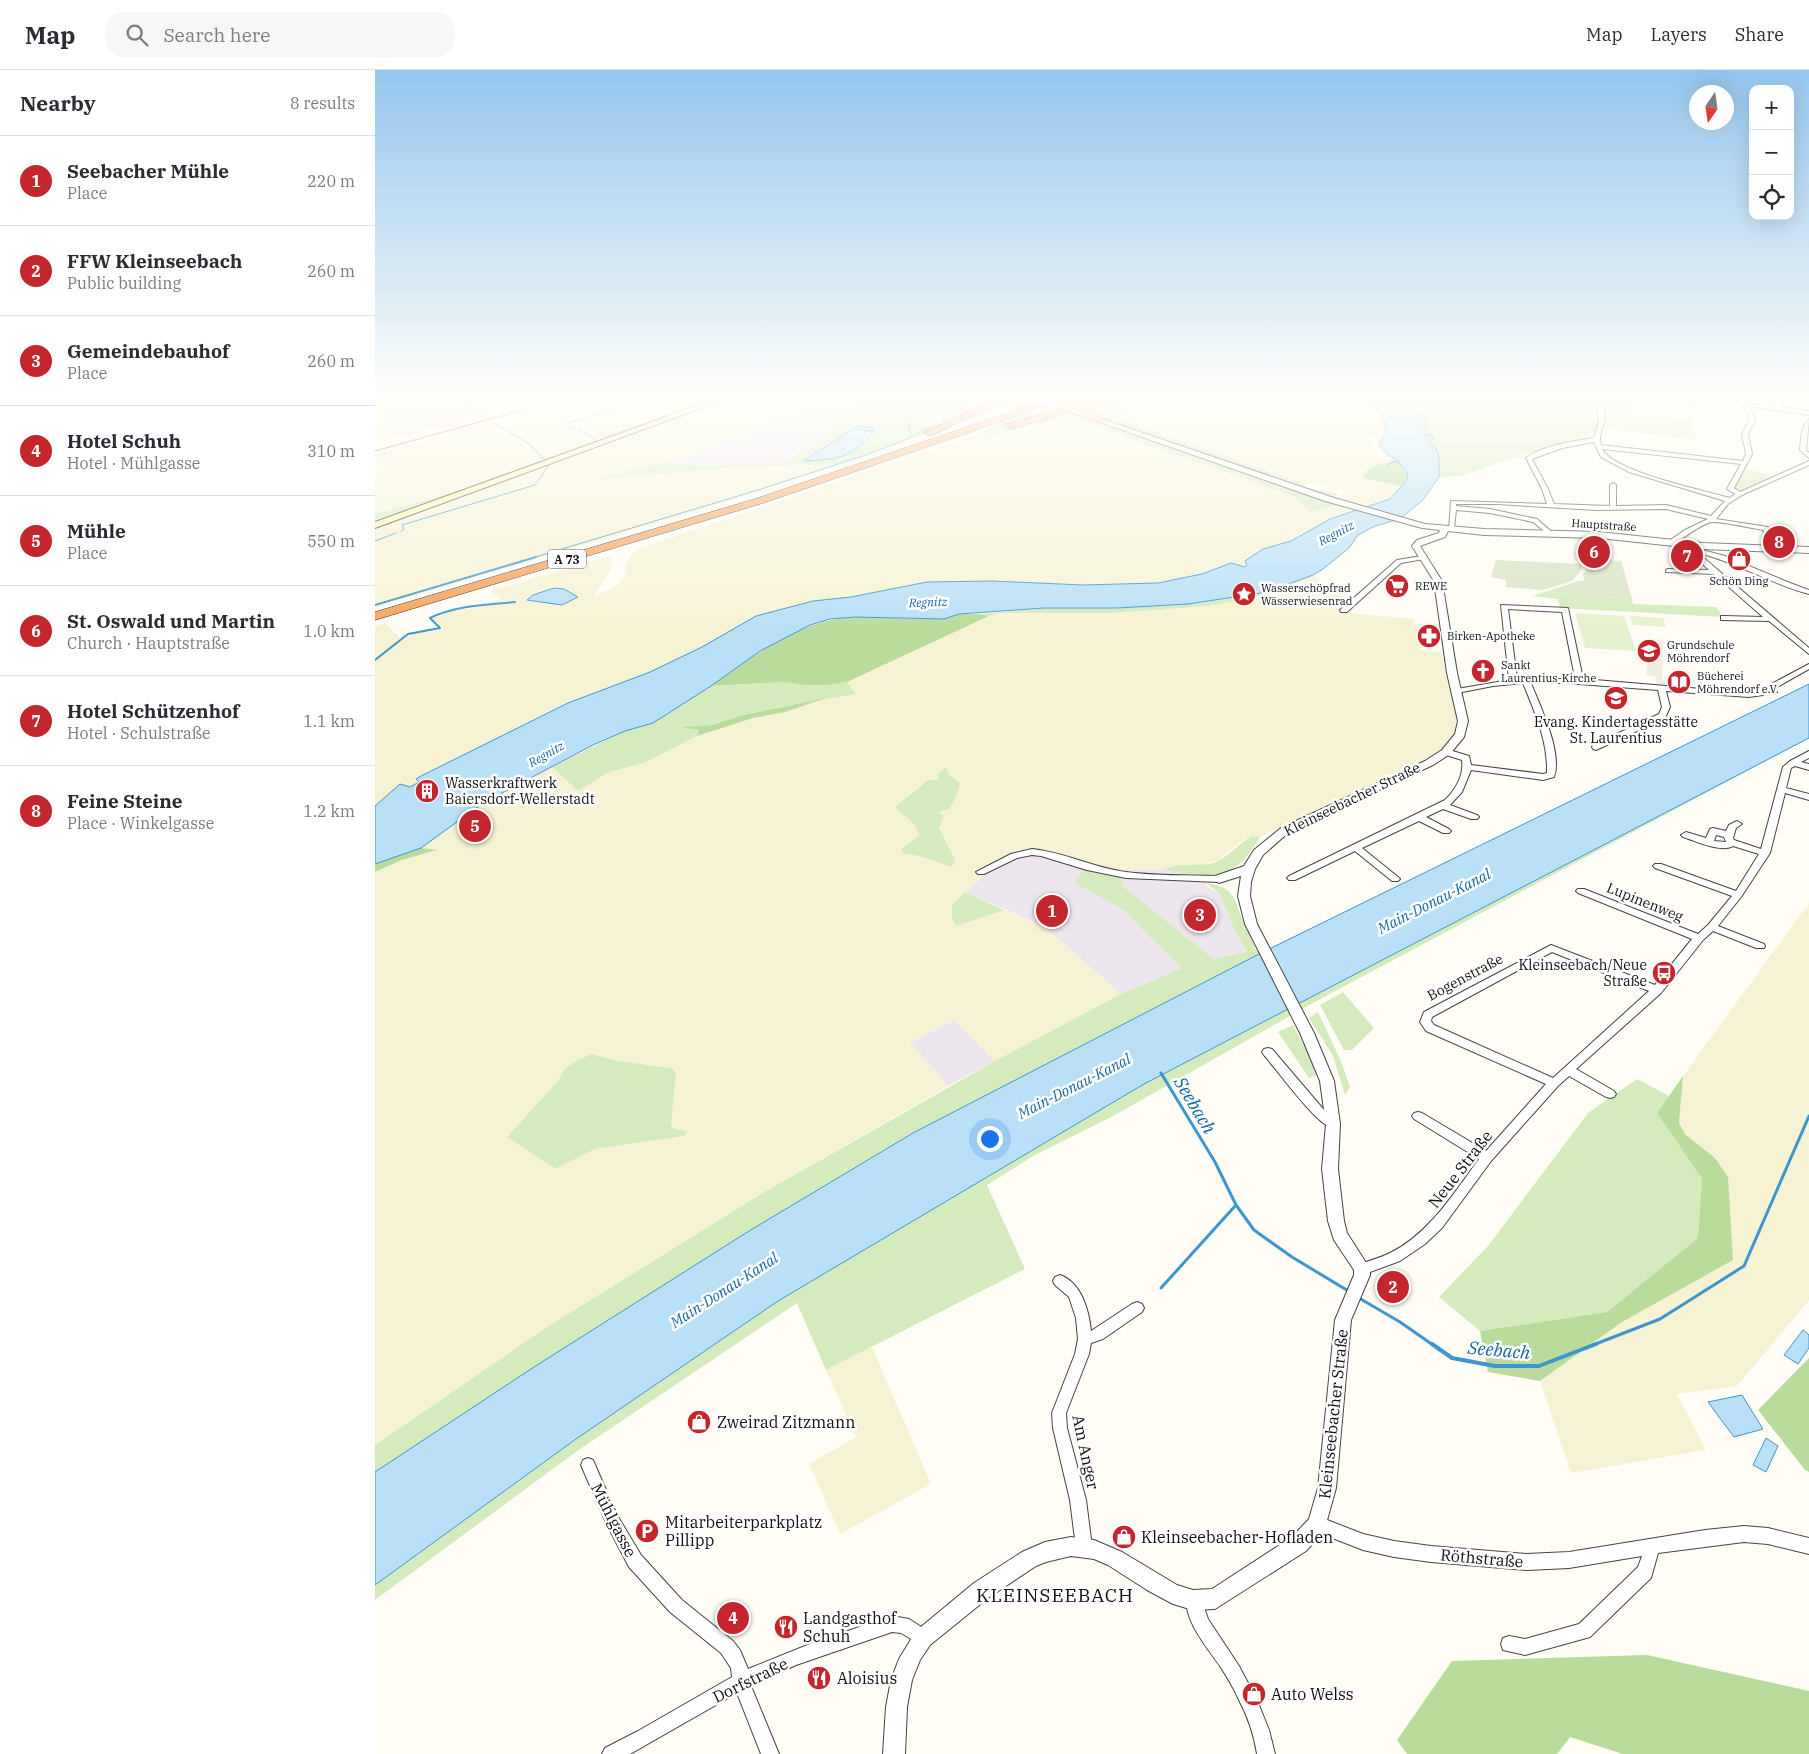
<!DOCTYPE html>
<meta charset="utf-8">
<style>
body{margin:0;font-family:"IBM Plex Serif",serif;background:#f7f7f7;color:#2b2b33}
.controls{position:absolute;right:15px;top:15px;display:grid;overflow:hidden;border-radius:10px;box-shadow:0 5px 20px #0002}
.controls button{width:45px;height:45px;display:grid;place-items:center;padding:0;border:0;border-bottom:1px solid #e1e1e2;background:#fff;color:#2b2b33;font:25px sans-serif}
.compass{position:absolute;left:1314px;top:15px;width:45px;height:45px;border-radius:50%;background:#fff;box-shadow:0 5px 20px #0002;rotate:193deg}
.you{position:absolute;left:614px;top:1068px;width:18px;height:18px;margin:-12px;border:4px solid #fff;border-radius:50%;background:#1a73e8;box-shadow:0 0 0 8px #1a73e833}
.badge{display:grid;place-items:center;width:32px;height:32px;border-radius:50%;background:#c4262e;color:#fff;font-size:16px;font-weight:700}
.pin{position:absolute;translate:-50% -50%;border:2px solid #fff;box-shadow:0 1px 5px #0006}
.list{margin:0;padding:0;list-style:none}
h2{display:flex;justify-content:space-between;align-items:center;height:65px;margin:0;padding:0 20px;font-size:21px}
h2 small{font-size:16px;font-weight:400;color:#7c7c81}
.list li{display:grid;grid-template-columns:32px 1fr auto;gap:15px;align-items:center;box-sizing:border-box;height:90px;padding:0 20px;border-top:1px solid #e1e1e2}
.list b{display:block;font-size:19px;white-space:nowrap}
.list p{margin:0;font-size:16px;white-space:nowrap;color:#7c7c81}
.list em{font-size:16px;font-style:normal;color:#7c7c81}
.icon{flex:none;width:28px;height:28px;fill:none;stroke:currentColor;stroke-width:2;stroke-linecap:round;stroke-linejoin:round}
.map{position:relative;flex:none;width:1434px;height:1684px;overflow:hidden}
header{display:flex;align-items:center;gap:30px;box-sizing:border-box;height:70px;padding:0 25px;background:#fff;border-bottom:1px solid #e1e1e2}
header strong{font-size:24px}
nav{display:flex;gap:28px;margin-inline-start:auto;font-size:18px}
.search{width:350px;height:45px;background:#f7f7f7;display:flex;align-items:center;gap:12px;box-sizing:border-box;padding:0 18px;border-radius:20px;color:#7c7c81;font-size:19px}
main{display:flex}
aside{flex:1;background:#fff}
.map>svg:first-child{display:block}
</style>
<header>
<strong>Map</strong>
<div class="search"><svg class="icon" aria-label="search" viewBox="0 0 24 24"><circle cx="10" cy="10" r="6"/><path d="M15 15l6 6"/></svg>Search here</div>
<nav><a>Map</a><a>Layers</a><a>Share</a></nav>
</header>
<main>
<aside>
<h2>Nearby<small>8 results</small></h2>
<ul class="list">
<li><span class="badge">1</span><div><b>Seebacher Mühle</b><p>Place</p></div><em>220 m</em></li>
<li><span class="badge">2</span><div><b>FFW Kleinseebach</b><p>Public building</p></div><em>260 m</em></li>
<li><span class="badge">3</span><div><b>Gemeindebauhof</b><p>Place</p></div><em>260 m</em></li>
<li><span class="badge">4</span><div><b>Hotel Schuh</b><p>Hotel · Mühlgasse</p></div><em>310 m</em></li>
<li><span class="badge">5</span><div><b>Mühle</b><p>Place</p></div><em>550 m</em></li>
<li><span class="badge">6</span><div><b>St. Oswald und Martin</b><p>Church · Hauptstraße</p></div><em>1.0 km</em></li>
<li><span class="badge">7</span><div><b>Hotel Schützenhof</b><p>Hotel · Schulstraße</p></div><em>1.1 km</em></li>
<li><span class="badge">8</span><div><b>Feine Steine</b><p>Place · Winkelgasse</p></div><em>1.2 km</em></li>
</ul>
</aside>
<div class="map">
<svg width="1434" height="1684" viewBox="0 0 1434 1684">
<rect width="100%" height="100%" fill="#fffdf5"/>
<path fill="#eee6ef" d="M60,325H178L32,366L2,340Z
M464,325H486L482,343L457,356L452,364L410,393L340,396L292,393L345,374L448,332L456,331Z
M642,781H662L712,795L701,813L750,841L808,898L746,924L668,856L590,822L606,808L611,797Z
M743,800H789L826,805L833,817L845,824L861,864L872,883L839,889L750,818Z
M580,950L620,991L573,1016L534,972Z"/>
<path fill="#f6f3d4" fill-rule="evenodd" d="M0,325H60L2,340L32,366L0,374Z
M211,325H348L81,421L0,444V403L14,397L0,401V384Z
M364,325H454L448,332L345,374L292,393L267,397L222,409L352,398L465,394L401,414L394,419L323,441L0,537V457Z
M740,325H985L999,334L1011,353L1008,369L994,368L1004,389L1013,390L1019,388L1025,392H1010L992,409L1026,416L1015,429L955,449L905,475L870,497L856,493L827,504L783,513L708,515L617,511L552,512L476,527L438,531L327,577L275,602L193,633L46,706L44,712L35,717L25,715L0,736V556L10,553L26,569L44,562H58L68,558L57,549L79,540L107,537L126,528L115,521L234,486L238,492L235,494L237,498L218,528L243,514L251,504L250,497L258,482L266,478L557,379L689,348L700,349L746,367L751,366L916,425L921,431L960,429L970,421L927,412L743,349L757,335L733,331Z
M939,506L975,532L965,542L1039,549L1046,580L1066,582L1073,615L1078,625L1084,651L1080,664L1066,680L1051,691L885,767L877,766L865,772L842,791L824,795L795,797L789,800H743L712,795L662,781H642L611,797L606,808L577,836L581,856L629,840L668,856L746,924L620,991L580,950L535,972L573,1016L391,1121L172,1257L0,1375V802L27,790L61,781L46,778L108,733L177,697L203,721L234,702L269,693L332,661L451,628L481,624L472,612L614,546L626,543H672L865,529L889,525ZM564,707V758L577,797L545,785L527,783L526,779L544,766L542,756L535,749L531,727L553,710L560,711ZM217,984L244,991L286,996L301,1003L296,1055L300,1059L311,1061V1066L220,1079L180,1099L132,1067L183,1011Z
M1434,833V1230L1362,1316L1302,1324L1331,1380L1196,1403L1165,1311L1247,1252L1340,1088L1310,1064L1304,1053L1308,1006Z
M497,1277L556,1414L465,1464L434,1394L481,1367L451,1300Z"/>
<path fill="#d5ebbd" d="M486,325H609L577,344L566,345L545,355L547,357L560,358L542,367L465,394L352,398L218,410L267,397L292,393L340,396L410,393L452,364L457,356L482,343L484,339L477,334L485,332Z
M698,325H740L734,331L758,335L744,349L931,414L929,417L959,423L962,422L963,424L957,427L962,434L936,442L916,425L696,348H689L582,373C620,356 658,340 698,325Z
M1029,325H1286L1321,328L1324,338L1257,334L1260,344L1317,349L1323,371L1226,358L1201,371L1148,385L1086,406L1064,407V387L1060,377L1054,374L1057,371L1051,363H1047L1052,355L1040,343Z
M643,327L650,329L598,349L596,346L634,329Z
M1370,399L1397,406L1364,421L1359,419Z
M81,421L84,427L0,457V444Z
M938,505L939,506L889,525L834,536L736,543H626L614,546L604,544L669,538H742L813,534L892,522Z
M1173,521L1257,529L1258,534L1341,537L1348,547L1185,538L1183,529L1157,526Z
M409,612C432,615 450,615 472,612L481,624L415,635L368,645L337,655L308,657L324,660L322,666L269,693L234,702L203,721L177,697L250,661L278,653L336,616Z
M1434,668L938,933L738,1046L660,1085L612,1115L650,1199L451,1300L422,1233L205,1379L0,1530V1515L201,1369L403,1231L769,1014Z
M571,697L575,706L585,713L581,727L574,739L564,742L569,746L564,758L580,790L577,797L545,786L527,783L526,779L544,766C541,749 530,749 520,737L553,710H560L564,708L563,704Z
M877,766L885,767C857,814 838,807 789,800C804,791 825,798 841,792C854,786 864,773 877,766Z
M712,795L743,800L750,818L839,889L872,882L861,864L845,824L831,813C859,816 859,829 868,851C872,861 877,870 881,880L886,883L538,1063L374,1161L0,1402V1375L172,1257L391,1121L620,991L746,924L807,898L750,841L700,813Z
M590,822L629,840L581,856L577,847V836Z
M968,922L999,958L977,980H969L945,935Z
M943,942L966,991L975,1017L970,1025L958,986L934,948Z
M918,955L936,989L941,1006L934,1008L903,962Z
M217,984L244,991L296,998L301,1003L296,1055L300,1059L312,1061L310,1066L220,1079L180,1099L132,1067L183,1011L189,1000L201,991Z
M1262,1009L1294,1026L1282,1043L1327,1109L1323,1168L1232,1242L1105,1261L1064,1227L1113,1176L1213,1043Z"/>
<path fill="#b9dc9c" d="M1019,391L1025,392L1033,409L1026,416L988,408C993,393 1007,395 1019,391Z
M584,544H604L614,546L472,612L451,615H431L409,612L336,616C379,585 426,548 482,547C516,546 551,553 584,544Z
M451,628L410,642L378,648L322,666L324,660L305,657L337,655L368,645Z
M46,778L62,780L27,790L0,802V794Z
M1308,1006L1304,1053L1310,1064L1340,1088L1353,1107L1358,1190L1247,1252L1165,1311L1113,1302L1105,1261L1232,1242L1323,1168L1327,1109L1282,1043Z
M1434,1288V1402L1430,1400L1383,1340Z
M1272,1585L1434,1621V1684H1248L1195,1667L1182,1684H1032L1022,1670L1077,1591Z"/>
<path fill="#d9e3c4" d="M1208,488L1246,491L1257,529L1173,521L1203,511H1209L1208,503L1211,501Z
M1121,490L1206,494L1207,499L1197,511L1168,520L1131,517V510L1116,507Z"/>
<path fill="#e6f2cf" d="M1200,543L1249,546L1261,581L1210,578Z
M1255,546L1288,548L1291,557L1258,555Z"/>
<path fill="#f1ede2" d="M1198,465L1210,466L1209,473L1217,474L1218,470L1225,471L1226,476L1234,477L1235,488L1220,486L1221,484L1232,485V482L1218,480V476L1203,474V471H1199Z
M1276,569L1288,570L1287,610L1290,611L1291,616L1282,615L1280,606L1272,605L1270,602L1272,600L1270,578H1267V573H1271L1269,571H1276Z"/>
<path fill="#b9e0f7" stroke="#3f96cf" d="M985,325H1029L1040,343L1050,347L1052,355L1047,363L1059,367L1054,374L1060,377L1064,387V407L1048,430L1025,449L1000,456L983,465L974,478L948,499L938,505L892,522L813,534L742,538H669L584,544L569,549L480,547L455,549L435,555L385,581L336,616L278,653L250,661L218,675L108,733L46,778L0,794V736L25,714L35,717L44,712L41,709L46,706L193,633L275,602L327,577L381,546L438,531L476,527L552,512L617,511L708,515L783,513L827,504L856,493L870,497L872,495L870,491L888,479L916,471L955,449L1015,429L1033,409C1029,387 1009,389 1004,372C1022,356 999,334 985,325Z
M483,356L499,358V361L482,359L499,362C476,388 462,390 428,391Z
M179,518L189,519L203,527L187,535L152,530L158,525Z
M1434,614V668L769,1014L403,1231L201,1369L0,1515V1402L159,1297L374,1161L538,1063L886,883Z
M1428,1260L1434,1265V1278L1423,1294L1409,1285Z
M1367,1325L1388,1359L1359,1367L1333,1332Z
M1391,1368L1403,1376L1391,1402L1378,1395Z"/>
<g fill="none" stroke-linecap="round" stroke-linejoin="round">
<path stroke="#3f96cf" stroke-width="1" d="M80,325L108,347
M1031,327L1055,330L1052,325
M526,331L536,364
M310,340L345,327
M118,353L154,374L170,390
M221,369L190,354L277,326L275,325
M228,369L306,341
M1012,396L1017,392L1025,391
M88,420L223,371
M26,461L29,459L27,455L160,415L175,394
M0,471L21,463
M157,488L383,420L485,387L526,372L605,331L612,325"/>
<path stroke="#3f96cf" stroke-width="2" d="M0,535L161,487
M0,590L33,564L65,558L55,548C82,535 111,535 140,532"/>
<path stroke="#3f96cf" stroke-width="3" d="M786,1003L840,1092L861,1135L879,1160L917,1187L975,1222
M786,1218L861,1135
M984,1228L1025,1252L1058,1275
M1218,1275L1285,1249L1369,1196L1434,1046"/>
<path stroke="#3f96cf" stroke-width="4" d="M1057,1274L1077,1288L1120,1296H1164L1221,1274"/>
<g stroke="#444" stroke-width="2">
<path id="minor" d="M1211,325H1217C1244,349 1220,356 1226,375L1368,391L1371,384L1367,364L1375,349L1367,335L1355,325H1361L1371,333L1400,337L1401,325H1407L1406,337L1434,341V345L1373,336L1381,349L1373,364L1377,384L1359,418L1365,422L1434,391V395L1367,425L1353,434L1341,449L1393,457L1403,479L1402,480L1397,479L1388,460C1378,458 1345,451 1336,452C1323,455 1304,474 1294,473V471L1310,460L1333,449L1291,439L1221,440L1122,434H1081V436L1115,439L1162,449L1179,464L1174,465L1158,452L1115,443L1081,440L1079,459L1074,460L1076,431L1172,434L1167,419L1151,388C1166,376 1199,371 1219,368C1226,347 1227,342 1211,325ZM1219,372L1226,387L1254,402L1350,431L1336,446L1291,435L1241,436V415L1238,413L1235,415V436L1179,434L1173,419L1157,389L1187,378ZM1227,379L1366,394L1352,419L1360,424L1355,428C1328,420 1239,402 1227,379Z
M1434,349L1431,380L1434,383V388L1425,380C1426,369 1426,356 1434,349Z
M1312,472L1314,473L1316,477L1350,486L1415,513L1434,520V524C1395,514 1362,492 1323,483L1434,578V584L1394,551L1346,550V546H1349L1388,547L1339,504L1291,502V500L1293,499L1334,500L1311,479L1309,474Z
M1047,486L1049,487V489L1026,493L972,542H966L965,540L1022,490Z
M1126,535L1193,538L1208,609L1374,623L1383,621L1434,594V599L1388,625L1374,627L1291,621L1295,637L1290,648L1221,680L1218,679L1217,677L1218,675L1284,644L1287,637L1283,620L1191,613H1156C1165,636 1188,683 1179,707L1168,710L1096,700L1087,722L1075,735L1102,745L1104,747L1102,749H1096L1068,739L1051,747L1074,759L1076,761L1074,763H1068L1044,751L987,778L1023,807L1025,809L1023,811H1017L980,781L920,810H914L912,808L914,806L1070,730C1081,719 1089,705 1087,690L1068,684L1067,682L1068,680L1071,679L1094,686L1096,695L1168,704L1172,703C1173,671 1160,643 1148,613L1118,616L1082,623L1078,621L1082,619L1134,610ZM1133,539L1187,542L1200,608H1151L1142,609Z
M1434,681V688L1426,692L1434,694V700L1420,696L1416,698L1411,718L1434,724V730L1410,723L1395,783L1366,827L1343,856L1389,874L1390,876L1389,878H1381L1338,861L1328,870L1286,923L1201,999L1239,1021L1241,1024L1239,1027L1235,1028L1231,1027L1194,1006L1183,1016L1116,1091L1067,1158L1050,1174L1025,1191L987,1205L982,1203L980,1199L982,1195C993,1191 1005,1188 1015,1183C1054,1164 1079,1123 1104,1089L1039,1049L1037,1046L1039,1043L1043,1042L1047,1043L1111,1081L1171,1014L1051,961L1045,952L1049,942L1176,875L1280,915L1317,869L1203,823L1201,821L1203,819H1209L1323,864L1333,855L1357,826L1280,798L1278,796L1280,794H1286L1361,821L1384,784L1358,776C1345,783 1321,771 1308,767L1306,765L1311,762L1331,768L1335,759L1338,758L1351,761L1354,755L1362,751L1367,754L1361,758L1358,768L1359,770L1386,779L1408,697L1415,691ZM1341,765L1349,767L1351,772L1339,771ZM1177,882L1274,921L1178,1008L1059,955L1056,951L1057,947Z
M657,779C689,782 719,798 751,802C781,806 813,805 844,806L849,809L844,812L751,808L712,800L666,786L657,785L642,788L609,804H603L601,802L636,784Z
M893,978L897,979L949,1040L964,1054L962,1057C959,1058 958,1059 955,1057C939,1051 902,1000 889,985L887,982L889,979Z
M685,1205C707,1213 714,1241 716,1261L757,1234L762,1232L767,1234L769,1238L767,1242L728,1269L716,1273L714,1284L691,1343L692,1358L711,1430L717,1477L715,1483L709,1485L703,1483L701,1477L695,1430L678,1358L677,1343L700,1284L703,1269L701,1248L694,1227L680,1215L678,1211L680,1207Z
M213,1388L218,1390L242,1445L266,1485L307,1530L358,1571L365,1580L373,1599L440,1572L517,1546L534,1549L554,1562L556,1568L554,1574L548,1576L526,1563L517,1562L421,1595L376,1616L404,1684H386L362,1623L255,1684H227L230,1678L263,1661L357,1607L356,1598L346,1583L295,1542L254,1497L232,1455L206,1395L208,1390Z
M942,1446L988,1464L1019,1471L1056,1476L1152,1484L1194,1482L1330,1460L1369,1456L1393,1458L1434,1468V1484L1393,1474L1369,1472L1283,1483L1276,1508L1215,1567L1150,1585L1128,1580L1126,1574L1128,1568L1134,1566L1150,1569L1204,1554L1263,1497L1267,1486L1194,1498L1152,1500L1056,1492L1019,1487L988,1480L942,1462L937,1459L934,1454L937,1449Z
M819,1523L825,1525L833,1549L864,1596L882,1630L894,1660L900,1684H882C879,1665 873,1647 864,1630C859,1618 852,1607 845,1596C834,1580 805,1546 813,1525Z"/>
</g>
<g stroke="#444" stroke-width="2">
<path id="tertiary" d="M648,325H659L662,327L659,329Z
M673,332H677L956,427L1050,454L1109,459L1224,462L1327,473L1434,477V483L1327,479L1224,468L1109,465L1073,461L1070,467L1045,476L1067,511L1082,603L1093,651L1089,667L1075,684L1058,695L914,762L888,785L880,799L876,812L875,826L882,854L939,963L959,1011L965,1054L963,1099L969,1151L972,1163L995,1199V1205L976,1250L961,1418L949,1461L931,1481L840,1539L818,1540L798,1534L772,1520L733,1495L719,1489L696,1486L671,1492L661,1496L613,1528L555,1575L545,1590L537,1610L532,1637L530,1684H508L511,1637L516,1610L524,1589L541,1561L599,1513L647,1482L670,1472L696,1467L719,1470L747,1482L802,1515L818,1520L837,1519L917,1467L934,1449L943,1418L960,1250L979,1205V1200L959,1170L953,1151L947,1099L951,1054L945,1011L925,963L870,854L863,826L866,806L844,813L838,809L840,806L869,796L879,780L906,758L1050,691L1067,680L1080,664L1083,651L1072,603L1059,511L1037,476L1042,470L1064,463L1065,460L1047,458L950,431L673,334Z"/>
</g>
<g stroke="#333" stroke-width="2">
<path id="secondary" d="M351,325H362L0,458V452Z"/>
</g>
<g stroke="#222" stroke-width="1">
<path id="motorway" d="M627,325H640L558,365L554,366L549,363Z
M677,325H690L645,345L388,433L0,550V542L380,429L639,341Z
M713,325H725L714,333V338L728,347V351C720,353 707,344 704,337H700L699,341L638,358H630L629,356L630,354L686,339L682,336L684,334L703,331Z"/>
</g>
<use href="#minor" fill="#fff" fill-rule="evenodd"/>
<use href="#tertiary" fill="#fff" fill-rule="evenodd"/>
<use href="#secondary" fill="#fff6b0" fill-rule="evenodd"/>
<use href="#motorway" fill="#f5a25d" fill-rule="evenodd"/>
<path stroke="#c4262e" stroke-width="1" d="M0,381L202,325"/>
<g stroke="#444" stroke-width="9" stroke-linecap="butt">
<path id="tertiary-bridge" d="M659,327L675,333"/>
</g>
<use href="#tertiary-bridge" stroke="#fff" stroke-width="8"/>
</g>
<linearGradient id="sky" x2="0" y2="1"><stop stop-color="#95c6ee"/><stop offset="0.58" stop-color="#fffefa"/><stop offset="1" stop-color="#fffefa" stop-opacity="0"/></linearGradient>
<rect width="1434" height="561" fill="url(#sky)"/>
<defs>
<g id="shop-disc" transform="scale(1.25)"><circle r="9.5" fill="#c4262e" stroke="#fff"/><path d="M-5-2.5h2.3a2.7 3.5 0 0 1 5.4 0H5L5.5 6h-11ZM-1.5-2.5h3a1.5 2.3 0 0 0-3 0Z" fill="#fff"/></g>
<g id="supermarket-disc" transform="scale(1.25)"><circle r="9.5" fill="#c4262e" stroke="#fff"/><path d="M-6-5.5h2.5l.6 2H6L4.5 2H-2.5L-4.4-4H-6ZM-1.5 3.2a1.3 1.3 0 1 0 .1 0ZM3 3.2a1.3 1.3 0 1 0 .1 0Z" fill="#fff"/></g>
<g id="sight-disc" transform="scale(1.25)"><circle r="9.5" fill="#c4262e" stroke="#fff"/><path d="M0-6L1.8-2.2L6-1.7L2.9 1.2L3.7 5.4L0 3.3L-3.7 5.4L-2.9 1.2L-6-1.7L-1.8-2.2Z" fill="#fff"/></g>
<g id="pharmacy-disc" transform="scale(1.25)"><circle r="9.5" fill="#c4262e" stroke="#fff"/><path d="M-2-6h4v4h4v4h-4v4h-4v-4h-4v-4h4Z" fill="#fff"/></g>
<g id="school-disc" transform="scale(1.25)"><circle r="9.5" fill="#c4262e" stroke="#fff"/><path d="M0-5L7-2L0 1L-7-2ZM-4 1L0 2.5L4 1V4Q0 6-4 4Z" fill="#fff"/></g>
<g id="church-disc" transform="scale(1.25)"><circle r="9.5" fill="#c4262e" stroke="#fff"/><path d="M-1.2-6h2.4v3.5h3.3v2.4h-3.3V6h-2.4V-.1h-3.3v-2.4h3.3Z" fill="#fff"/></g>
<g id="library-disc" transform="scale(1.25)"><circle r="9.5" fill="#c4262e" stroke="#fff"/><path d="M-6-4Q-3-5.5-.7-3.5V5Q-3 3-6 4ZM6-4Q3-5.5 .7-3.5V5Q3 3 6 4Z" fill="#fff"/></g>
<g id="building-disc" transform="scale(1.25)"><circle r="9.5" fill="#c4262e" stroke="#fff"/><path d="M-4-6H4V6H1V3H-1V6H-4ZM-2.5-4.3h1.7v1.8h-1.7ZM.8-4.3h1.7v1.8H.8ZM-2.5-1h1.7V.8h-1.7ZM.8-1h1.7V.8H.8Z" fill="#fff"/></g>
<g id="bus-disc" transform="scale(1.25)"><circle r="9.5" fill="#c4262e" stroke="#fff"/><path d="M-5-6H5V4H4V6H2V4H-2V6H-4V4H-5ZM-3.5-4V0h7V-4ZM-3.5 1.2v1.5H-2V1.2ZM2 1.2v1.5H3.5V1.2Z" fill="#fff"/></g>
<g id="parking-disc" transform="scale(1.25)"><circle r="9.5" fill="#c4262e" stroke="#fff"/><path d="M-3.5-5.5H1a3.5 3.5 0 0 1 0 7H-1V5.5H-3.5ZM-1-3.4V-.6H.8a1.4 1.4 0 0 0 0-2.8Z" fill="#fff"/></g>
<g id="restaurant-disc" transform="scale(1.25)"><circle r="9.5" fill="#c4262e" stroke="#fff"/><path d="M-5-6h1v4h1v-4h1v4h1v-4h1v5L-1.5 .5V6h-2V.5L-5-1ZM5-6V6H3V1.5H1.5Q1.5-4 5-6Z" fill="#fff"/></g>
</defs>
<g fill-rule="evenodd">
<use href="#shop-disc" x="1364" y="489"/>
<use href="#supermarket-disc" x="1022" y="516"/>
<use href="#sight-disc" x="869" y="524"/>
<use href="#pharmacy-disc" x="1054" y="566"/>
<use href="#school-disc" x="1274" y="581"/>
<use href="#church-disc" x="1108" y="601"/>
<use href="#library-disc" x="1304" y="612"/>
<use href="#school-disc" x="1241" y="628"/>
<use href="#building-disc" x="52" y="721"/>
<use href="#bus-disc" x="1289" y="903"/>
<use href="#shop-disc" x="324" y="1352"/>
<use href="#parking-disc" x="272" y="1461"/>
<use href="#shop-disc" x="749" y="1467"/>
<use href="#restaurant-disc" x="411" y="1557"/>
<use href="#restaurant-disc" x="444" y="1608"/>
<use href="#shop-disc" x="879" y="1624"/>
</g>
<g text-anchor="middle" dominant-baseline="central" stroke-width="5" stroke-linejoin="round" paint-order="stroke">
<g font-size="11" fill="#111" stroke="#fff">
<text transform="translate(1229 455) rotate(4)">Hauptstraße</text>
</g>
<g font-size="11" fill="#111" stroke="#fff" text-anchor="start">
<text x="1364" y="511" text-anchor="middle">Schön Ding</text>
<text x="1040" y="516">REWE</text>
<text x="886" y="518">Wasserschöpfrad<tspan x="886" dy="13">Wässerwiesenrad</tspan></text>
<text x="1072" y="566">Birken-Apotheke</text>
<text x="1292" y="575">Grundschule<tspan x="1292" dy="13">Möhrendorf</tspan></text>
<text x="1126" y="595">Sankt<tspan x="1126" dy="13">Laurentius-Kirche</tspan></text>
<text x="1322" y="606">Bücherei<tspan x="1322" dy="13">Möhrendorf e.V.</tspan></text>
</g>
<g font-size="12" font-style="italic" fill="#1768a6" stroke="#fff">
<text transform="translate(961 463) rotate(-28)">Regnitz</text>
<text transform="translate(553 532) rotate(-2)">Regnitz</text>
<text transform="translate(171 684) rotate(-30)">Regnitz</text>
</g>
<rect fill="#fff" stroke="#585858" stroke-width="1" x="173" y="479.5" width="38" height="19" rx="4"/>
<g font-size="12" font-weight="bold" fill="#111">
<text x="192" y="489">A 73</text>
</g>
<g font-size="14" fill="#111" stroke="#fff">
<text x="1241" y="652">Evang. Kindertagesstätte<tspan x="1241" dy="16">St. Laurentius</tspan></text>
<text x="70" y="713" text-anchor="start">Wasserkraftwerk<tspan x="70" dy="16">Baiersdorf-Wellerstadt</tspan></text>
<text x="1272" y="895" text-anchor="end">Kleinseebach/Neue<tspan x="1272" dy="16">Straße</tspan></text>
</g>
<g font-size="14" fill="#111" stroke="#fff">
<text transform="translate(977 729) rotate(-26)">Kleinseebacher Straße</text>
<text transform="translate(1270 832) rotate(22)">Lupinenweg</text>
<text transform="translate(1090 907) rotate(-28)">Bogenstraße</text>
</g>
<g font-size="15" font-style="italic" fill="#1768a6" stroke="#fff">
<text transform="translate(1059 831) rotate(-27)">Main-Donau-Kanal</text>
<text transform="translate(699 1016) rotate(-27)">Main-Donau-Kanal</text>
<text transform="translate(349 1220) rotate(-33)">Main-Donau-Kanal</text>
</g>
<g font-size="16" fill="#111" stroke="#fff">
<text transform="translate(1085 1099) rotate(-52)">Neue Straße</text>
<text transform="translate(958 1344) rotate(-84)">Kleinseebacher Straße</text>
<text transform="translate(711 1382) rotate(78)">Am Anger</text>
<text transform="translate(239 1450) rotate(63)">Mühlgasse</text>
<text transform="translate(1107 1488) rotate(5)">Röthstraße</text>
<text transform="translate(375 1610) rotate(-26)">Dorfstraße</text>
</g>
<g font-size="16" fill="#111" stroke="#fff" text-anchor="start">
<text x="342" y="1352">Zweirad Zitzmann</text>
<text x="290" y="1452">Mitarbeiterparkplatz<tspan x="290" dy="18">Pillipp</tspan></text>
<text x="766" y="1467">Kleinseebacher-Hofladen</text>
<text x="428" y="1548">Landgasthof<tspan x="428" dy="18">Schuh</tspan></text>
<text x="462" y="1608">Aloisius</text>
<text x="896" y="1624">Auto Welss</text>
</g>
<g font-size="18" font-style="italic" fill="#1768a6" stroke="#fff">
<text transform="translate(820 1035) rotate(59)">Seebach</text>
<text transform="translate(1124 1280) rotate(5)">Seebach</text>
</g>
<g font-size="19" letter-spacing="1" fill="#111" stroke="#fff">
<text x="680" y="1525">KLEINSEEBACH</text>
</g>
</g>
</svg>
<div class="controls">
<button>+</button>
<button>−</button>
<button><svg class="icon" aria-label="locate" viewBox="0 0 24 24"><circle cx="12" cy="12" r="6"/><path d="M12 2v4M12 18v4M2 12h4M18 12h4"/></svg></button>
</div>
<svg class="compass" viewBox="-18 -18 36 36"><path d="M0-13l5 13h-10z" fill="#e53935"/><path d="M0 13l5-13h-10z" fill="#7c7c81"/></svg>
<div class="you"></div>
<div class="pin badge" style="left:677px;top:841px">1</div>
<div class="pin badge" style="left:1018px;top:1217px">2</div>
<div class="pin badge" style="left:825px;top:845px">3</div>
<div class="pin badge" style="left:358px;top:1548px">4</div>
<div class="pin badge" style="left:100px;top:756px">5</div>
<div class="pin badge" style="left:1219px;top:482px">6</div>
<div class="pin badge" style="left:1312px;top:486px">7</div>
<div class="pin badge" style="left:1404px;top:472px">8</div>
</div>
</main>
